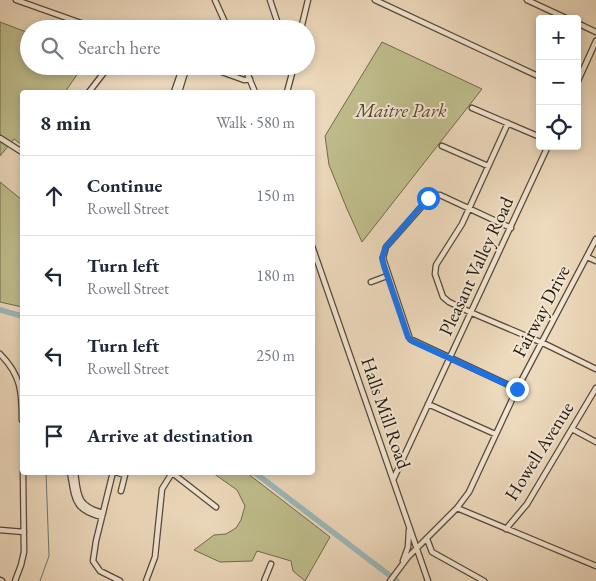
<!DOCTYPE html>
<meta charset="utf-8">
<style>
body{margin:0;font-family:"EB Garamond",serif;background:#f2f2f3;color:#1f2937}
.controls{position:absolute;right:15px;top:15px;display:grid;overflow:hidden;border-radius:5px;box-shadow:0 2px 8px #0003}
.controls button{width:45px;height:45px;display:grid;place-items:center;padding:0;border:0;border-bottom:1px solid #e0e1e3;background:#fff;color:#1f2937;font:25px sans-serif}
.stop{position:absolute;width:15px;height:15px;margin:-11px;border:4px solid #1a73e8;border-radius:50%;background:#fff}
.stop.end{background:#1a73e8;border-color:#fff;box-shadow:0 1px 5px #0008}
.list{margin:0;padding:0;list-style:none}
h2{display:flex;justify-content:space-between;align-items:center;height:65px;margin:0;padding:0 20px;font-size:21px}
h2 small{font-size:16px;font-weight:400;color:#747a83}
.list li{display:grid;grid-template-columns:32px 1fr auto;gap:15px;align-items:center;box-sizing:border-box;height:80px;padding:0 20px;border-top:1px solid #e0e1e3}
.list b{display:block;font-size:19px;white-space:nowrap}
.list p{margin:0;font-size:16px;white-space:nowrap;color:#747a83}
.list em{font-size:16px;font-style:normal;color:#747a83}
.icon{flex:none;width:28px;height:28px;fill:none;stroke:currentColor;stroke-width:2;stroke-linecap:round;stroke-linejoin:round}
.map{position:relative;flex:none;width:596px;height:581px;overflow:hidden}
.search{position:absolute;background:#fff;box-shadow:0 2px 8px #0003;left:20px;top:20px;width:295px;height:55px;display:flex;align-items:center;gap:12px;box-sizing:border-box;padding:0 18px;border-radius:28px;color:#747a83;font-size:19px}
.panel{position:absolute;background:#fff;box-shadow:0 2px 8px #0003;left:20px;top:90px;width:295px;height:385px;border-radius:5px}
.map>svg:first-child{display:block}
</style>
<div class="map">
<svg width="596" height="581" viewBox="0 0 596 581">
<rect width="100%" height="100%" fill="#edd9bc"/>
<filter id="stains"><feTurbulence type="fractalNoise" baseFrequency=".004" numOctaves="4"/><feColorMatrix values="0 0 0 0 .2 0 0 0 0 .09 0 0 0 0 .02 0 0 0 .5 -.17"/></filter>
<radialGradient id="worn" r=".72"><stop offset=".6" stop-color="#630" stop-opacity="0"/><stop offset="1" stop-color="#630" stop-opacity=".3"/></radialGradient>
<path fill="#bfbd8c" stroke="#706a4c" d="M0,22L29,33V66H83L65,92H22V145L14,139L0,156Z
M382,42L482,89L362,242L347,209L329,165L325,136Z
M0,182L22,200V307L0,302Z
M213,473H247L330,537L305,581L293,571L291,561L257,551L252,561L220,562L194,550L214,535L226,534L236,528L241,520L245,506L237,490Z"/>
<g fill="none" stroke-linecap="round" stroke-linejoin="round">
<path stroke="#6b7875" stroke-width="1" d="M40,581L49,556L46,472"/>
<path stroke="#9cb8ba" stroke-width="5.5" d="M0,310L22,316
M254,472L397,581"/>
<g stroke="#544839" stroke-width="7">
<path id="minor" d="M16,0L98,29
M215,0L228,29
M270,0L279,27L282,29
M375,0L540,77
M527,0L568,19
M577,23L596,32
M293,29H301
M301,29L308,0
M205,66L244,80L250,79
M244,66L255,92
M577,83L596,41
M89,92L109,66
M174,92L183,66
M179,92L187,66
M287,92L294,66
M472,108L540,137
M508,123L462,224L436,265L435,274L443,297L449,302L472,313L545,344L596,369
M0,138L22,152
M442,146L488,166
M511,228L440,195H432L386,247L383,258L410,339L517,389
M312,246L428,581
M587,257L596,261
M371,282L387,276
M0,354C21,375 22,392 22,420
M428,404L495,434
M572,429L596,442
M70,472C75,498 73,510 102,517
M75,472C78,496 77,506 103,513
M113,472L96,541L93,561L100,571L120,581
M115,472L125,475L121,491
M171,472L216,507
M393,480L548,146
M457,508L596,566
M506,529L527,504L596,388
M0,530L24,532
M427,539L432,552L484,581
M403,561L408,547L409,530
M0,580L2,581
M15,581L21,565L24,552L23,472
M146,581L155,557L162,489L172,473
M264,581L271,564
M390,581L408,557L457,508L469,492L517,389L596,239"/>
</g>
<use href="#minor" stroke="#f3e6d3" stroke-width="4.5"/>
</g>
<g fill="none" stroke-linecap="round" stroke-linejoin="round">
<path stroke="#1a73e8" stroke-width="6" d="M428,198L386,247L382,258L384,266L408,337L412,341L517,389"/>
</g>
<g text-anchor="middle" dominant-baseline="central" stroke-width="4" stroke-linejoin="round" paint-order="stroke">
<g font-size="19" font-style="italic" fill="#504a33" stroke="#f3e6d3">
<text x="401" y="110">Maitre Park</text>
</g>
<g font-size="19" fill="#21180d" stroke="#f3e6d3">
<text transform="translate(476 266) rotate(-65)">Pleasant Valley Road</text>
<text transform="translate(541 311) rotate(-62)">Fairway Drive</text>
<text transform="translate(386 413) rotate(71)">Halls Mill Road</text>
<text transform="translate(539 451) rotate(-58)">Howell Avenue</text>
</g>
</g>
<rect width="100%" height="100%" filter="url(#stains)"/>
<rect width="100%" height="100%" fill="url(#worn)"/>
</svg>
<div class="controls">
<button>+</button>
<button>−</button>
<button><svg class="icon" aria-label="locate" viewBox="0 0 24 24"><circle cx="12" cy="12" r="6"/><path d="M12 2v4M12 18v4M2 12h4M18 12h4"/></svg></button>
</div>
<div class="stop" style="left:428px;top:198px"></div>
<div class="stop end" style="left:517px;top:389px"></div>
<div class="search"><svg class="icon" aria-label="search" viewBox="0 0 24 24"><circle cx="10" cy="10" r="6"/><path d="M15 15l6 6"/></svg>Search here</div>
<section class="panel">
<h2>8 min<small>Walk · 580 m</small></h2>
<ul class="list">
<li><svg class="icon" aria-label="ahead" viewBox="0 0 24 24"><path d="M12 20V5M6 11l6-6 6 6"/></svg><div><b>Continue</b><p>Rowell Street</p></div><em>150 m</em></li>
<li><svg class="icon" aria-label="left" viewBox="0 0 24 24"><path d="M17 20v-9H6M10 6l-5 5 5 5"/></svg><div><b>Turn left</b><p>Rowell Street</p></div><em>180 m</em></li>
<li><svg class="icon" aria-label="left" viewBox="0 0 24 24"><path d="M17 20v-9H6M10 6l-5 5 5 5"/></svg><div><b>Turn left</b><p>Rowell Street</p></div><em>250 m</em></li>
<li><svg class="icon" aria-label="arrive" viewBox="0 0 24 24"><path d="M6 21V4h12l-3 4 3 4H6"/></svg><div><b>Arrive at destination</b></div></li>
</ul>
</section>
</div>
